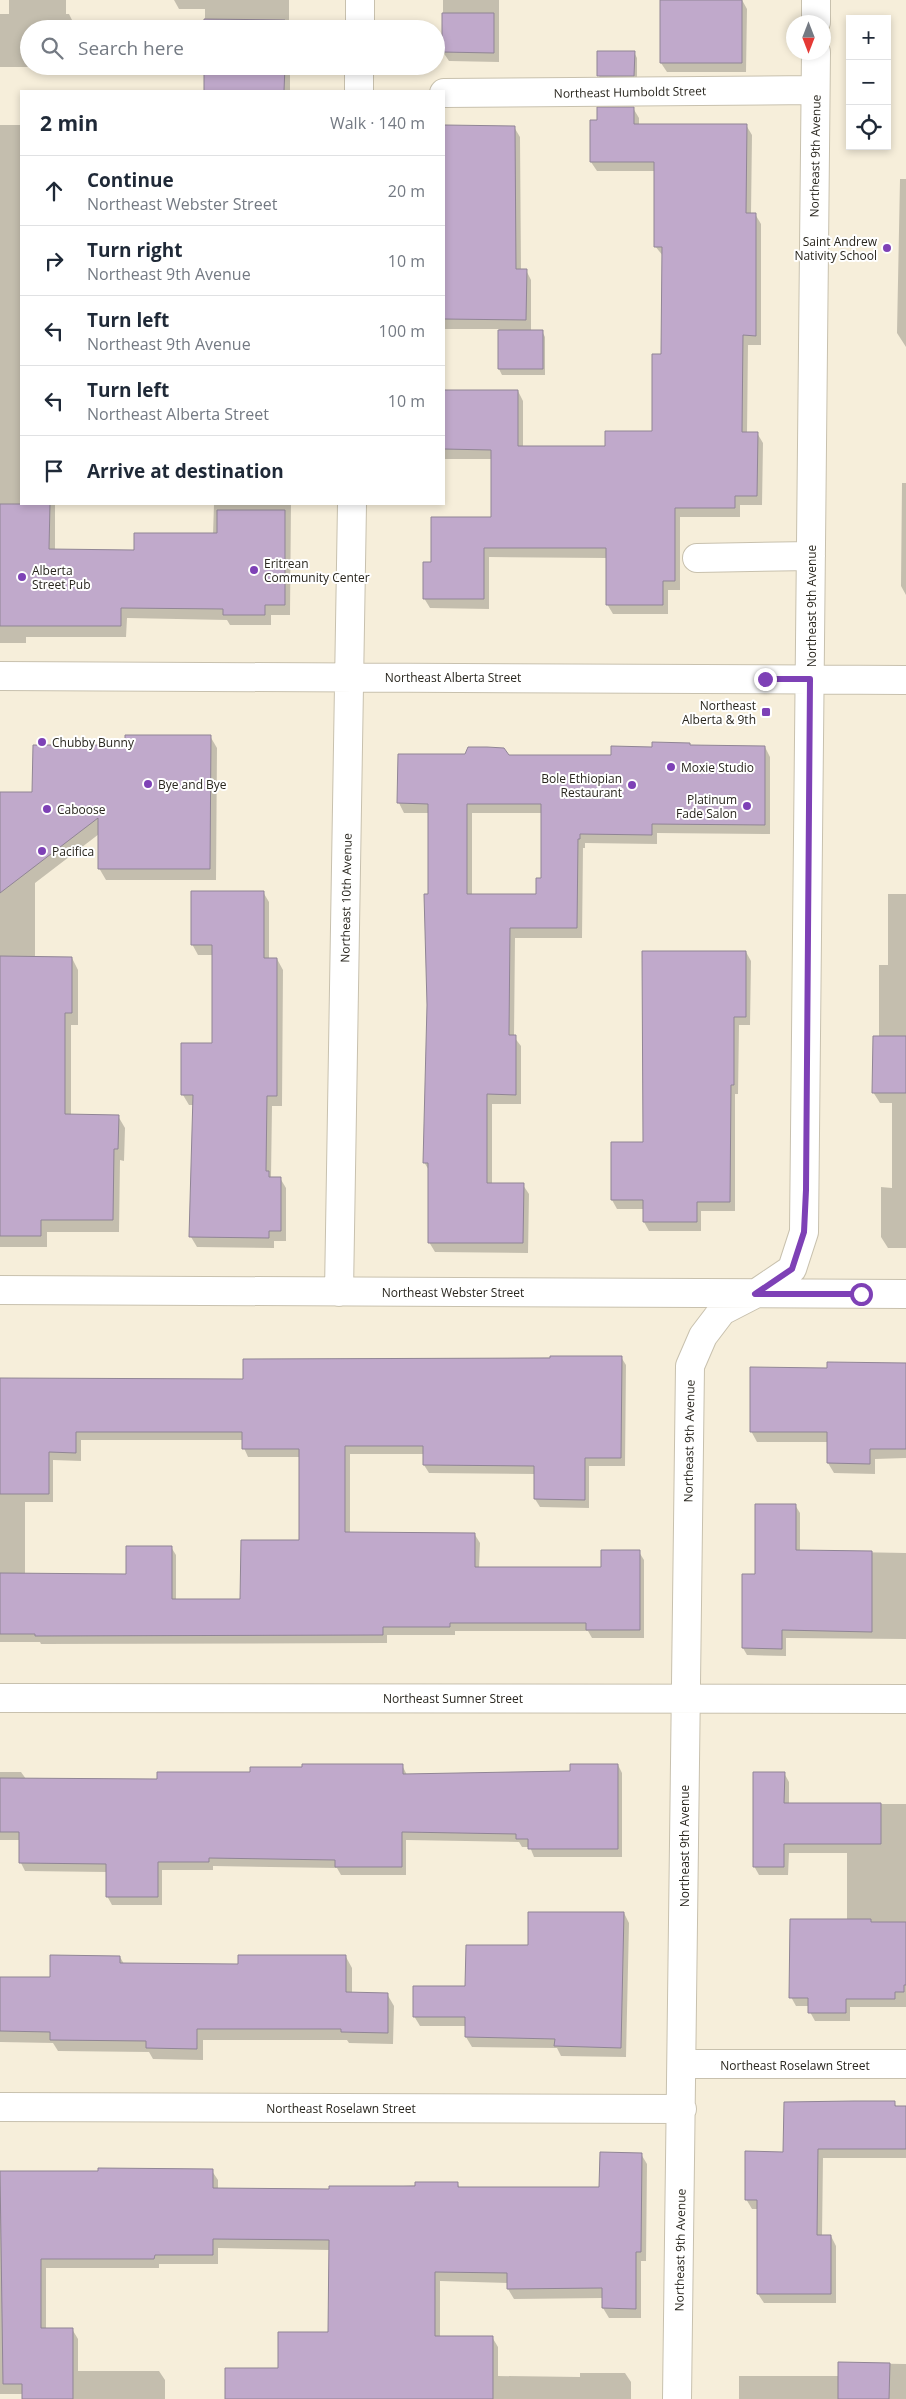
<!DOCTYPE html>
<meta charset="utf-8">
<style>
body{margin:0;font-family:"Open Sans",sans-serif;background:#f2f2f3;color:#1f2937}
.controls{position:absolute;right:15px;top:15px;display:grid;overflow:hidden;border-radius:0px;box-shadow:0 2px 8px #0003}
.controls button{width:45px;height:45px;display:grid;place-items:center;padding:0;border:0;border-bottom:1px solid #e0e1e3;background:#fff;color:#1f2937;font:25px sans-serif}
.compass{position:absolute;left:786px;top:15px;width:45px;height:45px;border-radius:50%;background:#fff;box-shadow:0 2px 8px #0003;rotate:180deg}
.stop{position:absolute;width:15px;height:15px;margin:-11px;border:4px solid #7e41b6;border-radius:50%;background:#fff}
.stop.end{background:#7e41b6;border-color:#fff;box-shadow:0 1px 5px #0008}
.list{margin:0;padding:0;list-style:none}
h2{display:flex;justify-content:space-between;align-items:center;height:65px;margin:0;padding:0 20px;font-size:21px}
h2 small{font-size:16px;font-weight:400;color:#747a83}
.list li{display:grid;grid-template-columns:32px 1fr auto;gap:15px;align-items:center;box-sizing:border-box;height:70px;padding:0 20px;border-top:1px solid #e0e1e3}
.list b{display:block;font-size:19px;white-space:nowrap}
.list p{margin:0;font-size:16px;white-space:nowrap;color:#747a83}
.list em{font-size:16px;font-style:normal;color:#747a83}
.icon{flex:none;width:28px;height:28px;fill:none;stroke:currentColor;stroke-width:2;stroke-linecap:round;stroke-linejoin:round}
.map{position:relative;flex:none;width:906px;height:2399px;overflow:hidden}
.search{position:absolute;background:#fff;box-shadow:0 2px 8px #0003;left:20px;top:20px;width:425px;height:55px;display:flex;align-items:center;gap:12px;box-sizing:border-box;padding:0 18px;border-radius:28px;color:#747a83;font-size:19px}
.panel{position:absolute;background:#fff;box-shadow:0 2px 8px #0003;left:20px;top:90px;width:425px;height:415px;border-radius:0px}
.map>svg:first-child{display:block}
</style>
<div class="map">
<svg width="906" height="2399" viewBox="0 0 906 2399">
<rect width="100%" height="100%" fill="#f6eeda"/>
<path fill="#0003" fill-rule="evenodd" d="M9,0H66V14H69L72,20V29H29V66L72,67H0V14H9Z
M174,0H289V29H205V9H179Z
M443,0H499V62L449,61L443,52Z
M661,0H742L747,9L746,72H667L661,63Z
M634,52L637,58V81L602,82L599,76Z
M205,66H290V91H205Z
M633,108L639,118V125H746L752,135L751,214H755L761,224V345H748L747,433H757L763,443L762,505H740V517H680V590H668V614H613L607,604V558L489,557V609L430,608L424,598L432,564L492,519V459H444V391H518L523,401V447H606L653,433L662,355L663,256L655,246V171H597L591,162L599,122Z
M0,125H21V504H55V551L135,552L213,535L214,504H291L290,615H271V625H230L227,620L127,618L126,637H26V643H0Z
M444,126L514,127L520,137L521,270H526L531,280V331H542L545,337V375H502L499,369V329H445L444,327Z
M900,179H906V347L897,333Z
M902,483H906V595L901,586Z
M210,736L217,748L216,880H106L99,868V834L35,883V958H72L78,970V1025H71V1115L118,1116L125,1128L124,1161L120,1160L119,1232H47V1247H0V793L33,794L126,746Z
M689,744L691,747H765L770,757V834L657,833V844L585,843V848H583L582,938H515L514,1037L521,1046V1104H492V1184L523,1185L529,1194L528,1253L435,1252L429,1242L430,1172L424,1162L427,1115L428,944L425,939L426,895H429V813H404L399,803L508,756H612ZM472,813H542V879L537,895H472Z
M906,828V1248H888L881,1237V1187L892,1188V1103H880L873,1092L879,1037V965H888V894H906Z
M263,892L269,902V959H277L283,970L282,1106H272L271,1177L280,1178L286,1188V1241H274V1248L197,1247L191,1237L194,1105H189L183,1095L213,1044V955H198L192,944Z
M746,952L751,961L750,1025H739L738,1094H735V1211H701V1231H649L644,1222V1209H617L612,1200Z
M621,1357L626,1365L625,1466H589V1508L540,1507L535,1499V1474L429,1473L424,1465V1454H350V1533L475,1535L480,1543L479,1568H602L639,1552L644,1560V1638H592L588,1631H455V1635H387V1643L41,1644L40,1642H0V1379L244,1380V1360ZM81,1440H244V1448L248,1457H300V1541L241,1601H176V1555L171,1547L127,1575L25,1574V1502H53V1460L81,1461Z
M906,1363V1458L875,1459V1474L834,1473L828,1463V1442H757L751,1431L828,1369Z
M795,1505L800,1513V1551L906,1553V1639L786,1638V1656L747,1655L743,1648L757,1576Z
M402,1765L407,1775L571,1772L618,1765L622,1773V1857H534L530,1847H522L519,1842L406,1840V1875H341L337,1868L213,1866V1870H162V1905H112L107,1896V1872L25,1871L21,1863V1840H0V1772H21L26,1779L158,1781Z
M784,1773L789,1782V1804H906V2007H850V2021H815L810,2012V2006H796L791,1997L847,1920V1853H789L788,1875H759L754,1866Z
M624,1913L629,1923L626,2057L561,2056L557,2048L472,2047L466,2037V2026H420L414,2016L467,1987L530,1947Z
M120,1957L124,1964L239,1966L346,1957L352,1968V1994H387L394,2006L393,2044L349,2043L347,2040H203V2060L153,2059L149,2052L58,2051L53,2043L0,2042V1978H52Z
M894,2103L897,2107H906V2158H823L822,2236H831L836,2246V2303H764L758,2294V2209H752L746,2199L784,2153Z
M641,2154L647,2164L646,2261H641V2318H609L603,2308V2298L514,2299L508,2289V2283L440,2281V2337H492L498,2347V2376L580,2377V2373H625L631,2382V2399H227L279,2369L329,2333L330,2250L218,2248V2264H159V2268H46V2329H72L78,2339V2371H159L165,2380V2399H23V2394H0V2172L212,2171L218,2180V2189L331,2190L457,2183L460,2188H601Z
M839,2363L906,2364V2399H739V2376H839Z"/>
<path fill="#c0a9cb" stroke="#908595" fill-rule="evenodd" d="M660,0H742V63H660Z
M442,13H494V53L442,52Z
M204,19L285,20V29H204Z
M597,51H635L634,76H597Z
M204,66H285L284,91H204Z
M597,107H634V124H747L746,213H756V336L743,335L742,432H758L757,496H735V508H675V581H663V605H606V548H484V599H423V562H431V517H491V450L444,449V390H518V446H605V431H652V354H661L662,247H654V162H590V120H597Z
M444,125L515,126L516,269H527L526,320L444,319Z
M498,330H543V369H498Z
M0,504H50L49,549L134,550V533H217V510H285V605H265V615H223V609L121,608V626H0Z
M125,735H211L210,869H98V818L0,893V792H32L33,745H125Z
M652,742L690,743V745L765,746V825L652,824V835L580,834V839H578L577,928H510L509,1035H516V1095L487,1094V1183H524L523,1243H428V1163H423L427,1005L424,894H428V804L397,803L398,754H465L468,747H487L504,748L509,755H611V746L652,747ZM467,804H541V878H536V894H467Z
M191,891H264V958H277V1096H267L266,1171H269V1177H281V1231H269V1238L189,1237L193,1095H181V1043H212V945H191Z
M642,951H746V1017H734V1085H731L730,1202H697V1222H643V1200H611V1142H643Z
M0,956L72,957V1013H65V1114L119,1115L118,1149H114L113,1220H41V1236H0Z
M873,1036H906V1093H872Z
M550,1356H622L621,1458H585V1500L534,1499V1466L423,1465V1446H345V1532L475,1533V1567H601V1550H640V1630H586V1623H450V1627H383V1635L35,1636V1634H0V1573L126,1574V1546H172V1599H240L241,1540H299V1449H242V1432H76V1453L49,1452V1494H0V1378L243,1379V1359L550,1358Z
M827,1362L906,1363V1449H870V1464L827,1463V1432H750V1367L827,1368Z
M755,1504H796V1550L872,1551V1632L782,1630V1649L742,1648V1574H755Z
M302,1764H403V1774L570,1771V1764H618V1849H528V1839H516V1834L402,1832V1867H335V1860L209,1858V1862H158V1897H106V1864L19,1863V1832H0V1778L157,1779V1772H250V1767H302Z
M753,1772H785L784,1803H881V1844H784V1867H753Z
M528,1912H624L621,2048L554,2046L555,2039L465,2037V2017H413V1986H465L466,1945H528Z
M790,1919H871V1922H906V1985H904V1992H895V1999H846V2013H808V1998H789Z
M50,1955L120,1956V1963L238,1964V1955H346V1992L388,1993V2033L341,2032V2029H197V2049L146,2048V2041L50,2040V2032L0,2031V1977H50Z
M854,2101H895V2106H906V2149H818L817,2235H831V2294H757V2200H745V2151L783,2152L784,2102Z
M600,2152L642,2153L641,2252H636V2309L602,2308V2288L507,2289V2273L435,2272V2336H493V2399H225V2368H278V2332H328L329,2240L213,2239V2255H155L154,2259H41V2328H73V2399H22V2384H3L0,2171H98V2168L213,2169V2188L329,2189V2186H415V2182H458V2187H599Z
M838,2362L890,2363L889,2399H838Z"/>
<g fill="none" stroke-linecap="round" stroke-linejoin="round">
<g stroke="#c8c1ae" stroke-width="30">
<path id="minor" d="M816,22V0
M360,29V0
M359,91V66
M444,93L815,90
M697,558L811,556
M0,676L906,680
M0,1290L906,1294
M339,1292L352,504
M0,1698L906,1699
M683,2064H906
M0,2107L682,2109
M677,2399C683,2055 684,1710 690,1366L703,1336L722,1311L755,1294L792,1269L804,1232L816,52"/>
</g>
<use href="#minor" stroke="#fff" stroke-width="28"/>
</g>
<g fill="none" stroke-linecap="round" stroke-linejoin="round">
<path stroke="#7e41b6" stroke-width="6" d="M765,679H810L806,1190L804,1232L792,1269L755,1294H861"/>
</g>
<g fill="#7e41b6" stroke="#fff" stroke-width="2">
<circle cx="887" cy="248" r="5"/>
<circle cx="254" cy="570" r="5"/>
<circle cx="22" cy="577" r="5"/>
<rect x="761" y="707" width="10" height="10" rx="2.5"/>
<circle cx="42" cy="742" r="5"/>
<circle cx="671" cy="767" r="5"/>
<circle cx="148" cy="784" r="5"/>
<circle cx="632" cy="785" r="5"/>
<circle cx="747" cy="806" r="5"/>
<circle cx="47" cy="809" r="5"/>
<circle cx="42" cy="851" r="5"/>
</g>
<g text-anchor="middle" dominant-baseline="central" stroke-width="4" stroke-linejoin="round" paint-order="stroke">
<g font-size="12" fill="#29261e" stroke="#fff">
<text transform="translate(630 92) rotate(-1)">Northeast Humboldt Street</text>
<text transform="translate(815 156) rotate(-89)">Northeast 9th Avenue</text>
<text transform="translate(811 606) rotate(-90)">Northeast 9th Avenue</text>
<text x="453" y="677">Northeast Alberta Street</text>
<text transform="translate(346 898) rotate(-89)">Northeast 10th Avenue</text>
<text x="453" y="1292">Northeast Webster Street</text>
<text transform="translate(689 1441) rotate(-89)">Northeast 9th Avenue</text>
<text x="453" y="1698">Northeast Sumner Street</text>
<text transform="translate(684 1846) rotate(-90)">Northeast 9th Avenue</text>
<text x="795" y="2065">Northeast Roselawn Street</text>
<text x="341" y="2108">Northeast Roselawn Street</text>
<text transform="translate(680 2250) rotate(-89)">Northeast 9th Avenue</text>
</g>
<g font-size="12" fill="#29261e" stroke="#fff" text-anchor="start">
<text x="877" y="241" text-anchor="end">Saint Andrew<tspan x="877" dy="14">Nativity School</tspan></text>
<text x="264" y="563">Eritrean<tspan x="264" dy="14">Community Center</tspan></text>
<text x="32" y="570">Alberta<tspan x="32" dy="14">Street Pub</tspan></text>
<text x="756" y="705" text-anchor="end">Northeast<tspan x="756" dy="14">Alberta &amp; 9th</tspan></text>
<text x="52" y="742">Chubby Bunny</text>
<text x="681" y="767">Moxie Studio</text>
<text x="622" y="778" text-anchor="end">Bole Ethiopian<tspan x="622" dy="14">Restaurant</tspan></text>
<text x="158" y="784">Bye and Bye</text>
<text x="737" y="799" text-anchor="end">Platinum<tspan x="737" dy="14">Fade Salon</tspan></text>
<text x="57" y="809">Caboose</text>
<text x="52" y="851">Pacifica</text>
</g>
</g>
</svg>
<div class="controls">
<button>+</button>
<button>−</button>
<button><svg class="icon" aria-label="locate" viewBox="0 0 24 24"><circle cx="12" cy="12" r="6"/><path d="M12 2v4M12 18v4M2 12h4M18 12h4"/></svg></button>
</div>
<svg class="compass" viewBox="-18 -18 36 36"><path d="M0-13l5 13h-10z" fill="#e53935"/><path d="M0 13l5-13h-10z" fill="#747a83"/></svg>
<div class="stop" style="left:861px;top:1294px"></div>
<div class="stop end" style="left:765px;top:679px"></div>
<div class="search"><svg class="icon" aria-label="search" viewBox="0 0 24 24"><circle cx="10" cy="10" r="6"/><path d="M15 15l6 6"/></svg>Search here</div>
<section class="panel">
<h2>2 min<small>Walk · 140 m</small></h2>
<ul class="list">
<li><svg class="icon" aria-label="ahead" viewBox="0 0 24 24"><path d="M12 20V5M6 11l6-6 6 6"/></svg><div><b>Continue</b><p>Northeast Webster Street</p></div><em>20 m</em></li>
<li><svg class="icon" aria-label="right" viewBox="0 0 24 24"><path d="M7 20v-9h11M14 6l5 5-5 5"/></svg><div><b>Turn right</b><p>Northeast 9th Avenue</p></div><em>10 m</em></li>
<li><svg class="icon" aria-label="left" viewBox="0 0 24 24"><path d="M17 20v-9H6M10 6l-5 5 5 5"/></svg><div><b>Turn left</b><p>Northeast 9th Avenue</p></div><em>100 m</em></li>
<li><svg class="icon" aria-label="left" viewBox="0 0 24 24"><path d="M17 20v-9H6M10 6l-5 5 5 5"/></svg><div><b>Turn left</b><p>Northeast Alberta Street</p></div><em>10 m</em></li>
<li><svg class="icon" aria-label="arrive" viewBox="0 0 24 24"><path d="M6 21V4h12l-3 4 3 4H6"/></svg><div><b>Arrive at destination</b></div></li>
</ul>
</section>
</div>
